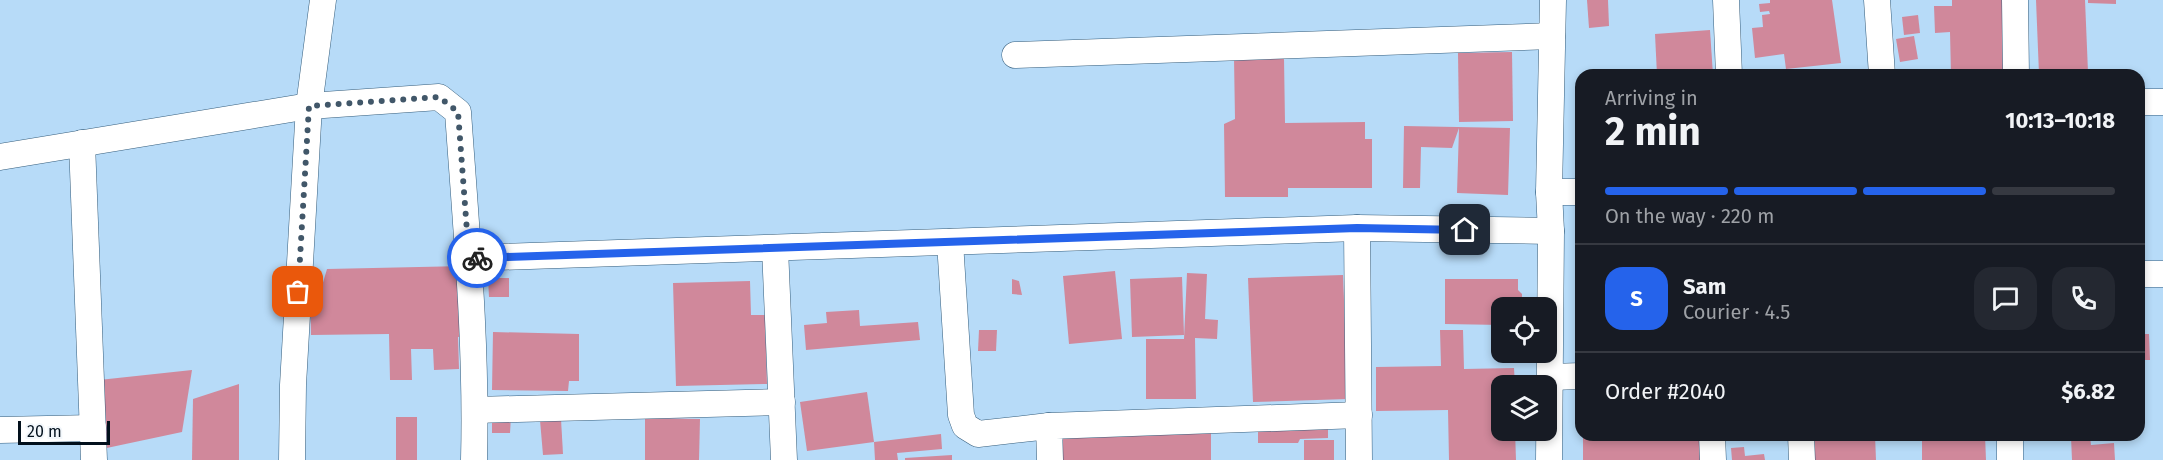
<!DOCTYPE html>
<meta charset="utf-8">
<style>
body{margin:0;font-family:"Fira Sans",sans-serif;background:#242831;color:#f1f3f6;height:100vh;display:flex;flex-direction:column;font-size:22px;white-space:nowrap}
*{box-sizing:border-box;margin:0}
p{font-size:20px;color:#9ea1a6}
.icon{flex:none;width:33px;height:33px;fill:none;stroke:currentColor;stroke-width:2;stroke-linecap:round;stroke-linejoin:round}
.map{position:relative;flex:1;overflow:hidden}
.details{position:absolute;left:1575px;top:69px;width:570px;height:372px;display:flex;flex-direction:column;background:#171b24;border-radius:18px;box-shadow:0 3px 9px #0003}
.details>*{flex:none}
.fabs{position:absolute;left:1491px;top:297px;display:grid;gap:12px}
.fabs a{display:grid;place-items:center;width:66px;height:66px;border-radius:12px;background:#171b24;box-shadow:0 3px 9px #0003;font-size:30px}
.scale{position:absolute;left:18px;bottom:15px;width:92px;box-sizing:border-box;padding-left:6px;border:3px solid #02101c;border-top:0;font-size:16px;line-height:21px;white-space:nowrap;color:#02101c;-webkit-text-stroke:4px #f3f7fb;paint-order:stroke}
.pin{position:absolute;display:grid;place-items:center;width:51px;height:51px;color:#fff;margin:-26px;border-radius:12px;box-shadow:0 3px 9px #0006}
.courier{position:absolute;display:grid;place-items:center;width:60px;height:60px;margin:-30px;border:4px solid #2563eb;border-radius:50%;background:#fff;color:#222;box-shadow:0 2px 8px #0007}
.headline em{font-style:normal;font-weight:700}
.headline div{display:flex;flex-direction:column-reverse}
.headline{display:flex;align-items:center;justify-content:space-between;height:102px;padding:0 30px}
h1{font-size:39px;font-weight:700;line-height:45px}
.bar{display:grid;grid-template-columns:repeat(4,1fr);gap:9px 6px;align-content:center;height:72px;padding:0 30px}
.bar i{height:8px;border-radius:4px;background:#363941}
.bar .current{background:#2563eb}
.bar p{grid-column:span 4}
.line{display:flex;align-items:center;gap:15px;padding:0 30px;border-top:2px solid #363941}
.line div{flex:1}
.round{display:grid;place-items:center;flex:none;width:63px;height:63px;border-radius:18px;background:#242831}
.map>svg:first-child{display:block}
.building{fill:#d0889b}
.lines{fill:none;stroke-linecap:round;stroke-linejoin:round}
.street-casing{stroke:#345d7c;stroke-width:27}
.street{stroke:#fff;stroke-width:26}
.done{stroke:#415769;stroke-width:6;stroke-dasharray:0 10.8}
.route{stroke:#2563eb;stroke-width:8}
</style>
<div class="map">
<svg width="2163" height="460" viewBox="0 0 2163 460">
<rect width="100%" height="100%" fill="#b7dbf8"/>
<g class="building">
<path d="M1587,0h21l1,26 -20,2z"/>
<path d="M1770,0h62l9,63 -55,6 -2,-15 -29,4 -3,-30 11,-1 -1,-12 8,-1 -1,-3 -9,1 -1,-8 11,-1z"/>
<path d="M1952,0h57l-2,75h-56l-1,-43 -15,1 -1,-27h18z"/>
<path d="M2036,0h49l3,72 -49,2z"/>
<path d="M2088,0h28v4l-28,-1z"/>
<path d="M1918,15l2,18 -16,2 -2,-18z"/>
<path d="M1710,30l3,45h-56l-2,-41z"/>
<path d="M1914,36l4,23 -18,3 -4,-23z"/>
<path d="M1512,52l1,69 -54,1 -1,-69z"/>
<path d="M1234,58h50l1,65 80,-1v17h7v49h-84v9h-63l-1,-73 11,-5z"/>
<path d="M1404,126l106,2 -2,67 -51,-2 2,-65 -7,20 -31,-1 -1,41h-17z"/>
<path d="M2139,196h2l1,51h-3z"/>
<path d="M465,266l2,70 -9,1 1,32 -25,1 -1,-21h-22l1,31h-22l-1,-46 -78,1 -1,-49h12l5,-17z"/>
<path d="M1115,271l7,68 -53,5 -6,-68z"/>
<path d="M1187,273l20,1 -2,45 13,1 -1,19 -22,-1 1,61h-50v-60h38z"/>
<path d="M1343,275l5,124 -95,3 -5,-124z"/>
<path d="M1182,277l2,58 -52,2 -2,-58z"/>
<path d="M488,278h21v19h-20z"/>
<path d="M1012,279l7,2 3,14 -10,-1z"/>
<path d="M1445,279h73v11l4,4v13l-20,1v17l-57,-1z"/>
<path d="M750,281l1,34h14l2,69 -91,2 -3,-103z"/>
<path d="M859,310l1,16 58,-4 2,18 -114,10 -2,-25 23,-2 -1,-11z"/>
<path d="M2139,325h4v9h6l1,26h-11z"/>
<path d="M979,330h18l-1,21h-18z"/>
<path d="M1440,330h23l1,39 50,-1 1,18h-13v44h13l1,30h-67l-1,-50 -72,1v-44l65,-1z"/>
<path d="M493,332l86,2v47h-10l-1,10 -76,-1z"/>
<rect x="1496" y="332" width="6" height="22"/>
<path d="M192,370l-10,62 -80,17 -3,-69z"/>
<path d="M239,384v76h-47l1,-61z"/>
<path d="M867,392l7,50 -67,9 -7,-49z"/>
<path d="M492,416h19l-1,17h-18z"/>
<rect x="396" y="417" width="21" height="43"/>
<path d="M645,418l55,1 -1,41h-54z"/>
<path d="M561,419l2,35 -20,1 -3,-35z"/>
<path d="M1328,421v17l-28,1 -2,4h-40v-21z"/>
<path d="M1063,426l148,3v31h-148z"/>
<path d="M941,434l1,15 -45,4 1,7h-23l-1,-18z"/>
<path d="M1583,435h118l1,25h-119z"/>
<path d="M1812,435h63l1,25h-64z"/>
<path d="M1922,435h63l1,25h-64z"/>
<path d="M2090,436l1,9 23,-2 1,17h-43l-1,-23z"/>
<rect x="1304" y="440" width="30" height="20"/>
<path d="M1744,447l1,9 19,-2 1,6h-33l-1,-12z"/>
<path d="M952,455v5h-47v-2z"/>
</g>
<g class="lines">
<defs>
<g id="street">
<path d="M1726,0l3,75"/>
<path d="M1877,0l5,75"/>
<path d="M2015,0l1,75"/>
<path d="M1015,55l537,-19"/>
<path d="M2139,102h24"/>
<path d="M82,143l12,317"/>
<path d="M0,157l309,-51 130,-9 19,15c8,115 19,232 16,348"/>
<path d="M1549,192h32"/>
<path d="M1357,228l2,232"/>
<path d="M950,242l11,173 4,11 13,8 71,-8"/>
<path d="M775,248l9,212"/>
<path d="M469,258l888,-30 194,3"/>
<path d="M2139,274h24"/>
<path d="M1551,377l30,-1"/>
<path d="M475,410l307,-8"/>
<path d="M0,430l93,-2"/>
<path d="M1712,435l1,25"/>
<path d="M1801,435l1,25"/>
<path d="M2010,435v25"/>
<path d="M292,460l1,-75 16,-279 14,-106"/>
<path d="M1050,460l-1,-34 310,-11"/>
<path d="M1549,460l2,-229 -2,-39 4,-192"/>
</g>
</defs>
<use href="#street" class="street-casing"/>
<use href="#street" class="street"/>
</g>
<g class="lines">
<path class="done" d="M298,292l11,-186 130,-9 19,15 11,146h8"/>
<path class="route" d="M477,258l880,-30 108,2"/>
</g>
</svg>
<div class="fabs">
<a><svg class="icon" aria-label="locate" viewBox="0 0 24 24"><circle cx="12" cy="12" r="6"/><path d="M12 2v4M12 18v4M2 12h4M18 12h4"/></svg></a>
<a><svg class="icon" aria-label="layers" viewBox="0 0 24 24"><path d="M12 4l9 5-9 5-9-5zM3 14l9 5 9-5"/></svg></a>
</div>
<div class="scale">20 m</div>
<div class="pin" style="left:298px;top:292px;background:#ea580c"><svg class="icon" aria-label="bag" viewBox="0 0 24 24"><path d="M5 8h14l-1 12H6zM9 8a3 3 0 0 1 6 0"/></svg></div>
<div class="pin" style="left:1465px;top:230px;background:#1f2937"><svg class="icon" aria-label="home" viewBox="0 0 24 24"><path d="M3 11l9-7 9 7M6 9v11h12V9"/></svg></div>
<div class="courier" style="left:477px;top:258px"><svg class="icon" aria-label="bike" viewBox="0 0 24 24"><circle cx="6" cy="16" r="4"/><circle cx="18" cy="16" r="4"/><path d="M6 16l4-8h5l3 8M10 8l3 8H6M13 5h3"/></svg></div>
<section class="details">
<div class="headline"><div><h1>2 min</h1><p>Arriving in</p></div><em>10:13–10:18</em></div>
<div class="bar"><i class="current"></i><i class="current"></i><i class="current"></i><i></i><p>On the way · 220 m</p></div>
<div class="line" style="height:108px"><b class="round" style="background:#2563eb;color:#fff">S</b><div><b>Sam</b><p>Courier · 4.5</p></div><a class="round"><svg class="icon" aria-label="chat" viewBox="0 0 24 24"><path d="M4 5h16v11H9l-5 4z"/></svg></a><a class="round"><svg class="icon" aria-label="phone" viewBox="0 0 24 24"><path d="M5 4h4l2 5-3 2q2 4 5 5l2-3 5 2v4C11 20 4 13 5 4z"/></svg></a></div>
<div class="line" style="height:78px"><div>Order #2040</div><b>$6.82</b></div>
</section>
</div>
